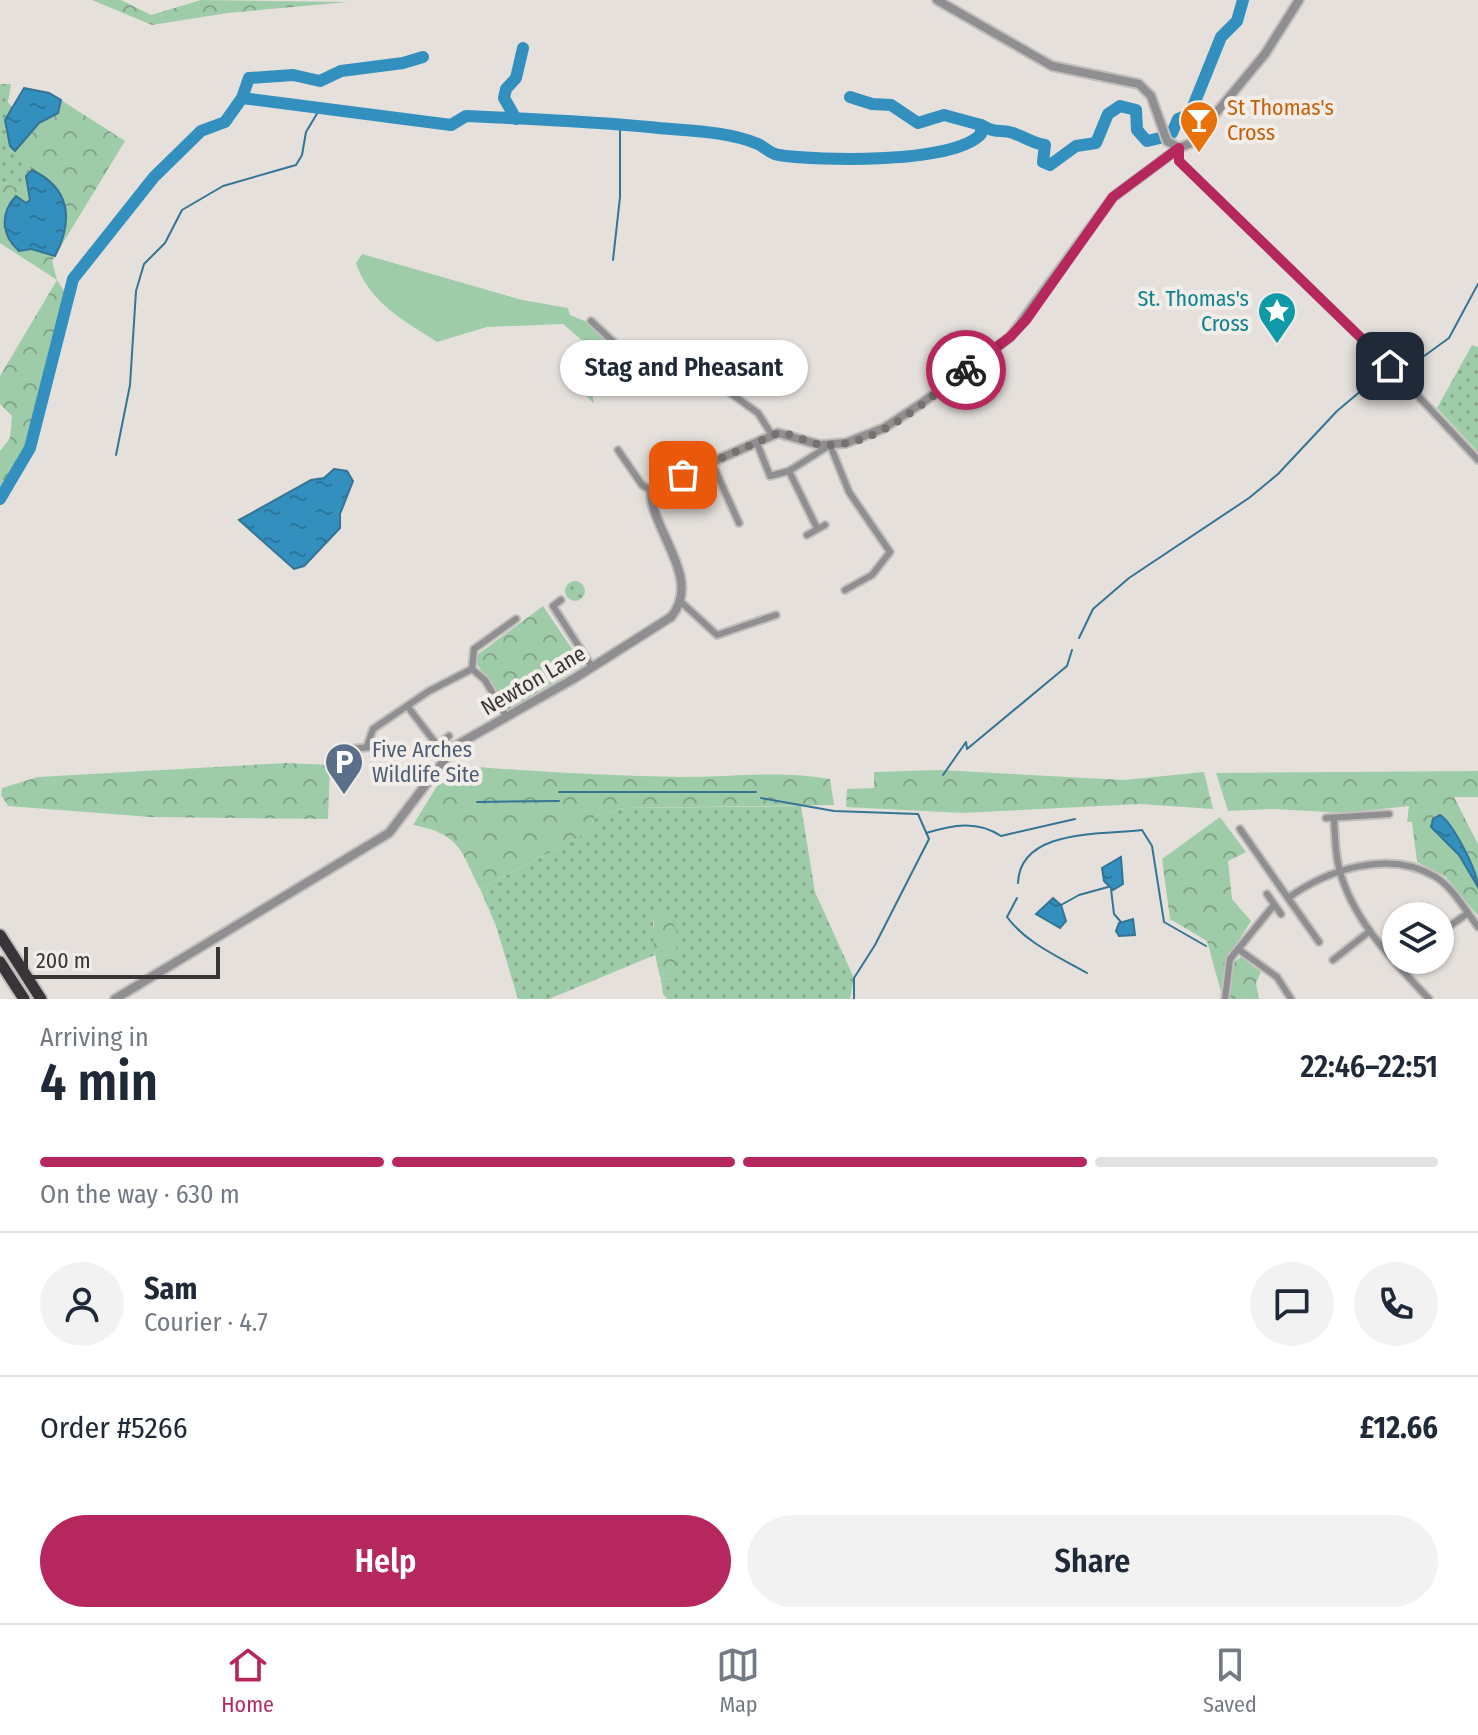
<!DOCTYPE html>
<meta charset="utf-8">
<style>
body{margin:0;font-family:"Fira Sans Condensed",sans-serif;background:#f2f2f3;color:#1f2937;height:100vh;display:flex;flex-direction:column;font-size:30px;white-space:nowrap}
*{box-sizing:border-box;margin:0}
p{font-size:26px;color:#747a83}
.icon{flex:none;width:44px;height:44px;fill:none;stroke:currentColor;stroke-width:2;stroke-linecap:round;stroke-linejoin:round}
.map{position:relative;height:999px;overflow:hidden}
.side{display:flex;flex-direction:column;background:#fff;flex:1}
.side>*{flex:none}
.controls{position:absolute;left:1382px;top:902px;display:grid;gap:16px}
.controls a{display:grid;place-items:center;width:72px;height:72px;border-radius:50%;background:#fff;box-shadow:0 2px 6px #0004;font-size:40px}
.scale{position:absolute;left:24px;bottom:20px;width:196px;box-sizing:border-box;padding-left:8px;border:4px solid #383635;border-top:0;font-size:22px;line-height:28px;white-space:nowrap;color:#383635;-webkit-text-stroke:6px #f2ede9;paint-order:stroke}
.pin{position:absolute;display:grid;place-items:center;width:68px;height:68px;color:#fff;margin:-34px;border-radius:16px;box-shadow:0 4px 12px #0006}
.courier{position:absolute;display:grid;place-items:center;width:80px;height:80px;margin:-40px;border:6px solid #b6285d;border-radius:50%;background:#fff;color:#222;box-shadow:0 2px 10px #0007}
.bubble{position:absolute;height:56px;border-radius:28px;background:#fff;box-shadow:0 2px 6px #0004;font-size:26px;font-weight:600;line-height:56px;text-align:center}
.headline em{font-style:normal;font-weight:600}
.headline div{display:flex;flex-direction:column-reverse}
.headline{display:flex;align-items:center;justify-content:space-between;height:136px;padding:0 40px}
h1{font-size:52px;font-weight:600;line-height:60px}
.bar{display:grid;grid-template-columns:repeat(4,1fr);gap:12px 8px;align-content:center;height:96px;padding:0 40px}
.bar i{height:10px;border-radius:6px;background:#e0e1e3}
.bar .current{background:#b6285d}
.bar p{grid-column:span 4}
.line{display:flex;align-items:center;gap:20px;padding:0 40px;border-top:2px solid #e0e1e3}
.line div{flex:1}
.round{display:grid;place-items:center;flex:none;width:84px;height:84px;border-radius:42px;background:#f2f2f3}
.button{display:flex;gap:16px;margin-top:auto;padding:16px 40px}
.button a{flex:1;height:92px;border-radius:48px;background:#b6285d;color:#fff;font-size:32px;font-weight:600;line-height:92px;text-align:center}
.button a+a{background:#f2f2f3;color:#1f2937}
.tab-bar{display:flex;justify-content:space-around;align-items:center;height:112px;border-top:2px solid #e0e1e3;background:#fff;font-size:22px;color:#747a83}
.tab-bar a{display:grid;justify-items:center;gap:4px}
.tab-bar .current{color:#b6285d}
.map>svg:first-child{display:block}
.grass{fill:url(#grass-dots)}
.forest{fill:url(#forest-crowns)}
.garden{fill:#9fcca8}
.water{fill:url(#water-ripples);stroke:#347495;stroke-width:2}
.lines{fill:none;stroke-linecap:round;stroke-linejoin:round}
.stream{stroke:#347495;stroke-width:2}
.river{stroke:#328fbe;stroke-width:12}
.minor-casing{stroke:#c2bebb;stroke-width:10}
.tertiary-casing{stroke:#c2bebb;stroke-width:12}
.motorway-casing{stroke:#c2bebb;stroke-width:15}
.minor{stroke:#8f8e91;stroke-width:6}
.tertiary{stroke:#8f8e91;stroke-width:8}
.motorway{stroke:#373539;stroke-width:11}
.done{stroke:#75726f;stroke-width:8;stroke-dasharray:0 14.4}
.route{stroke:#b6285d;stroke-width:10}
.labels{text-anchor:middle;stroke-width:8;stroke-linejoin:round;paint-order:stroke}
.food-label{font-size:22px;fill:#c56008;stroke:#f2ede9;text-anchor:start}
.culture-label{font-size:22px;fill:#0d838f;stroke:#f2ede9;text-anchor:end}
.street-label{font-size:22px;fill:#383635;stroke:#f2ede9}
.service-label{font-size:22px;fill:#4e5e75;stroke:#f2ede9;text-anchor:start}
</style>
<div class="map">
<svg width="1478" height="999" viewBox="0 0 1478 999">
<defs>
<pattern id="grass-dots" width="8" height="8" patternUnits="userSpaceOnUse" patternTransform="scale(2)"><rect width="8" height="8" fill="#9fcca8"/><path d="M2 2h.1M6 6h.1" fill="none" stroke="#83a68a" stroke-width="1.8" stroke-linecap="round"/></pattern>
<pattern id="forest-crowns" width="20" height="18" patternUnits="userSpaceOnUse" patternTransform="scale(2)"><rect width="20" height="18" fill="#9fcca8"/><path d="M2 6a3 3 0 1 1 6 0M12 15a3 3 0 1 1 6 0" fill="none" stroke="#83a68a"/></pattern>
<pattern id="water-ripples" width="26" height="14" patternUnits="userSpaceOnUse" patternTransform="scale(2)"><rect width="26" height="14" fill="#328fbe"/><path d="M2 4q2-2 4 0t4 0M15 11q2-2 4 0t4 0" fill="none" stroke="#2b769b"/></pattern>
</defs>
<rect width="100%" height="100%" fill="#e5e0dc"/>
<g class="grass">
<path d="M0,84h11l-3,18 4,5 -7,13 5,26 23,24 -7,17 -6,2 -20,-8z"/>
<path d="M1472,345l6,2v105l-41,-44z"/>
<circle cx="575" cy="591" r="10"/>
<path d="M801,806l14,86 39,86 -4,21h-183l-4,-5 -2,-14 13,-2 -21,-59 2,36 -106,44h-31l-22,-73 -16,-37 108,-57 7,-16 30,-8z"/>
</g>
<g class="forest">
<path d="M92,0h29l30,15 50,-15 147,2 -120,11 -76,12z"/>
<path d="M61,100l64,41 -73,120 5,19 13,20 -40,148 -30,50v-47l10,-13 2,-22 -12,-12v-28l57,-96 -57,-37v-62l20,8 6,-2 -2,-12 8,-5 -22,-24 33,-39z"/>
<path d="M586,344l27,23c-22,9 -23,15 -19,37l-27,-30 1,-9z"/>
<path d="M543,606l40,59 -75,45 -35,-52z"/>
<path d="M286,763l44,2 -2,54 -177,-2 -143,-11 -7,-11 1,-7 36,-11z"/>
<path d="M450,765c78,6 155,11 233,12 49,0 99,-7 147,2l4,26 -209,3 -30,8 -7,16 -108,57c-20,-40 -20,-55 -67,-64z"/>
<path d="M940,770l184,10 80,-8 9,37 -73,-5 -177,9 -117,-6 1,-18 27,-1v-16z"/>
<path d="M1478,771v26h-24l24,47v72l-33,-40 -28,-14 -5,-40h-5l2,-16 -64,7 -71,-4 -46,2 -12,-38z"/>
<path d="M1220,817l26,35 -18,9 4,38 19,22 -24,38 4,5 10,-7 20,15 -5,11 3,16h-36l-16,-58 -37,-22 -8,-60z"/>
<path d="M659,906l11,5 7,24 -2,43 -14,2c-6,-24 -13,-51 -2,-74z"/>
</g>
<path class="garden" d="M362,254l160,46 46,8 2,7 17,7 37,32 -11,13 -50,-43 -76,3 -50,15c-32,-21 -68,-39 -81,-79z"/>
<g class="water">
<path d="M24,88l25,5 12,7 -3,13 -19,10 -24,28 -5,-5 -5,-26z"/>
<path d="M32,170c38,18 42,50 23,86l-24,-7 -12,2c-18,-16 -19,-38 -3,-55l10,7 4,-3 -4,-24z"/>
<path d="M334,469l13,2 6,10 -13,33v14l-36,38 -10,3 -55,-49 72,-40 13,-2z"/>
<path d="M1440,815c13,8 38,57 38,72l-19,-32 -28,-28 2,-8z"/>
<path d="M1121,857l2,27 -10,6 -9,-9 -2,-13z"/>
<path d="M1053,898l8,7 5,16 -6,7 -24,-14z"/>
<path d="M1133,919l2,16 -16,1 -3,-5 3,-8z"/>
</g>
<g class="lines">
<g class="stream">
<path d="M613,260l7,-63v-72"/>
<path d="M1398,371l11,-4 40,-29 29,-54"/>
<path d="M116,455l14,-70 6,-94 8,-27 21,-21 17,-33 41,-24 73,-21 6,-10 4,-23 15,-25"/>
<path d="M1079,638l14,-29 36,-31 120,-80 29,-24 59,-63 31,-26 24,-12"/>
<path d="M943,775l23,-33 1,7 100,-83 5,-16"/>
<path d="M559,792h197"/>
<path d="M761,798l73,13 84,3 11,25 -54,106 -21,33v21"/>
<path d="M477,802l82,-1"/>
<path d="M926,833c27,-8 51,-13 75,3l74,-17"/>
<path d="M1018,883c2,-55 85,-48 124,-53l10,16 12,76 42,24"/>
<path d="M1111,889l3,25 7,8"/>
<path d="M1017,898l-10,19c19,26 52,40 80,56"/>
<path d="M1061,905l18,-10 29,-8"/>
</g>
<g class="river">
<path d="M850,97l22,7 19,1 27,18 26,-8 37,10"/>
<path d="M242,98l7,-20 44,-3 27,6 21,-10 62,-8 20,-6"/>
<path d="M516,119l-12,-21 2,-9 10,-11 7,-30"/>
<path d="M1172,133l6,-14 12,-5 31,-77 16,-16 6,-21"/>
<path d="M0,499l30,-51 43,-169 81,-102 47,-46 24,-9 17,-24 209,27 15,-9c60,3 122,5 183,11 34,4 76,3 109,17 7,3 12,10 21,11 40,6 175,9 202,-21v-9c17,10 20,3 32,8 12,4 19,10 32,12l-2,17 7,3 26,-19 20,-3 12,-29 12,-8 16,4 1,20 10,11 13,-3"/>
</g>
<defs>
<g id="minor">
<path d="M1179,148v13l211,205 88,94"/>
<path d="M591,321l60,56 13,5 35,-1 27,9 32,23 14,22"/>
<path d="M757,443l13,33 19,-5 41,-26 19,47 41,60 -18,23 -27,15"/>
<path d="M618,450l24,35 8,5"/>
<path d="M712,463l27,60"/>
<path d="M789,471l28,57"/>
<path d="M807,535l18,-10"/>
<path d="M561,600l-8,6 39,61"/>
<path d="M680,601l37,34 59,-20"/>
<path d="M472,669l2,-20 42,-30"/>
<path d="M472,669l13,11 21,36"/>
<path d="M408,707l29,38"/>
<path d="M367,746l6,-17 56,-38 43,-22"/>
<path d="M351,749l29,-3"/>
<path d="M430,751l19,-15"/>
<path d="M1326,818l63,-4"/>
<path d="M1334,819c1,16 1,33 5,49 13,52 55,94 90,131"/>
<path d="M1240,829l48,69c39,-28 100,-49 146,-22 18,10 32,35 44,51"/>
<path d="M1267,894l14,20"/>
<path d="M1288,898l31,44"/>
<path d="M1440,933l28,-20"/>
<path d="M1238,949l39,28 14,22"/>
<path d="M1333,960l37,-29"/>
<path d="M1225,999l5,-40 44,-54"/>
</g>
<g id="tertiary">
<path d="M937,0l115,66 87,18 12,12 16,45 12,7"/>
<path d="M115,999l274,-166 66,-87 120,-68 96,-61c33,-39 -22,-88 -20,-128l127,-56 42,12 26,-2 38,-15 38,-25 88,-66 103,-140 66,-49 12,-5 74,-89 34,-54"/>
</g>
<g id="motorway">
<path d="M0,935l41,64"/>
<path d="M0,962l24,37"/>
</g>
</defs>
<use href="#minor" class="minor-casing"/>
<use href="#tertiary" class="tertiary-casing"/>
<use href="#motorway" class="motorway-casing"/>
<use href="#minor" class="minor"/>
<use href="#tertiary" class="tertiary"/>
<use href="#motorway" class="motorway"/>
</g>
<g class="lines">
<path class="done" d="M683,475l95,-42c17,0 31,12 48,12 52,2 100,-45 140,-75"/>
<path class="route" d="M966,370l44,-33 16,-17 87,-123 66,-49v13l211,205"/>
</g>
<defs>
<symbol id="bar-pin" viewBox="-11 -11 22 30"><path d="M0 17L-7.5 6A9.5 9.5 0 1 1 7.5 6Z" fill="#e8710a" stroke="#f2ede9"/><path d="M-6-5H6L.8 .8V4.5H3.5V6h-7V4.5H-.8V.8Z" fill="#fff"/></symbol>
<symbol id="sight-pin" viewBox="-11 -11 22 30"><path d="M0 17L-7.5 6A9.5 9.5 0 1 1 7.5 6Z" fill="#0f9aa8" stroke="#f2ede9"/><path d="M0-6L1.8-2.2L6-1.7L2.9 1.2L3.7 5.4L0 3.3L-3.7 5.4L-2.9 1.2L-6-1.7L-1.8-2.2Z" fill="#fff"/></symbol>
<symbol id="parking-pin" viewBox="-11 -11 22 30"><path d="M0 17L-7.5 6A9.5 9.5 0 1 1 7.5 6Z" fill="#5c6f8a" stroke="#f2ede9"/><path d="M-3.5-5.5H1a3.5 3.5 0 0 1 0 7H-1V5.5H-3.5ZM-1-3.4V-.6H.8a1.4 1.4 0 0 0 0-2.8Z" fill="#fff"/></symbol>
</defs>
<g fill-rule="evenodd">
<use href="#bar-pin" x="1177" y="98" width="44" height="60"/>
<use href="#sight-pin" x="1255" y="289" width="44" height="60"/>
<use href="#parking-pin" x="322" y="740" width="44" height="60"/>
</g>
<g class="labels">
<g class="food-label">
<text x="1227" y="115">St Thomas's<tspan x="1227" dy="25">Cross</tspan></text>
</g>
<g class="culture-label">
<text x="1249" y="306">St. Thomas's<tspan x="1249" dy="25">Cross</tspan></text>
</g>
<g class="street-label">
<text transform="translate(533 680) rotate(-30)" y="8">Newton Lane</text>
</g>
<g class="service-label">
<text x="372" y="757">Five Arches<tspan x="372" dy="25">Wildlife Site</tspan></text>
</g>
</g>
</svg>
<div class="controls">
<a><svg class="icon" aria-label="layers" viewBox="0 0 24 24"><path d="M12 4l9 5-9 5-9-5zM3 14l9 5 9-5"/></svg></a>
</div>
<div class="scale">200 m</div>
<div class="pin" style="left:683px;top:475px;background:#ea580c"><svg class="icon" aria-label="bag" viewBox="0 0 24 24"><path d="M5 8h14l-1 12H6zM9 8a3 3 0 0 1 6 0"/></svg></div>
<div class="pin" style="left:1390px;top:366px;background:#1f2937"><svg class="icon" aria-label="home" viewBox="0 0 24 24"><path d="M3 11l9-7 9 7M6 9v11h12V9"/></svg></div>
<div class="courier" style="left:966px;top:370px"><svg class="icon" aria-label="bike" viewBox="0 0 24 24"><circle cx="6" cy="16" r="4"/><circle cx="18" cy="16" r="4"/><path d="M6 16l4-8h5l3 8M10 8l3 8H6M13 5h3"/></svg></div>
<div class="bubble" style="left:560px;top:340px;width:248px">Stag and Pheasant</div>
</div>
<section class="side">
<div class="headline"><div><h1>4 min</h1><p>Arriving in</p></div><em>22:46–22:51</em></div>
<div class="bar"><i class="current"></i><i class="current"></i><i class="current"></i><i></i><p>On the way · 630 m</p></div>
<div class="line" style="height:144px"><a class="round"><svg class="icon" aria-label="person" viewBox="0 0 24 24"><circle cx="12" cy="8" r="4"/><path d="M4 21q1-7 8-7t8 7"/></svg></a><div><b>Sam</b><p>Courier · 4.7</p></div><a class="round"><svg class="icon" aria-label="chat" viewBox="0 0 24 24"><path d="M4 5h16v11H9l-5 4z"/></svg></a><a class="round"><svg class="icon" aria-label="phone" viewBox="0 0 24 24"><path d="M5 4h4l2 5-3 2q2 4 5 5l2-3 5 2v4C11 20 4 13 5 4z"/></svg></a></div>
<div class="line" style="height:104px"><div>Order #5266</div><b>£12.66</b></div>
<div class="button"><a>Help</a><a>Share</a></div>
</section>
<nav class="tab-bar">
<a class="current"><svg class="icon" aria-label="home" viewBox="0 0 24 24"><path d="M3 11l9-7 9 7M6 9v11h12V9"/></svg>Home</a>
<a><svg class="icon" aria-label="map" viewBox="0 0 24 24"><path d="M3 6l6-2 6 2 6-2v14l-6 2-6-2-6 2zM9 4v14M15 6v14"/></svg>Map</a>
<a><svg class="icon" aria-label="saved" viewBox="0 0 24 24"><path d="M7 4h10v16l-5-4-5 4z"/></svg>Saved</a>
</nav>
